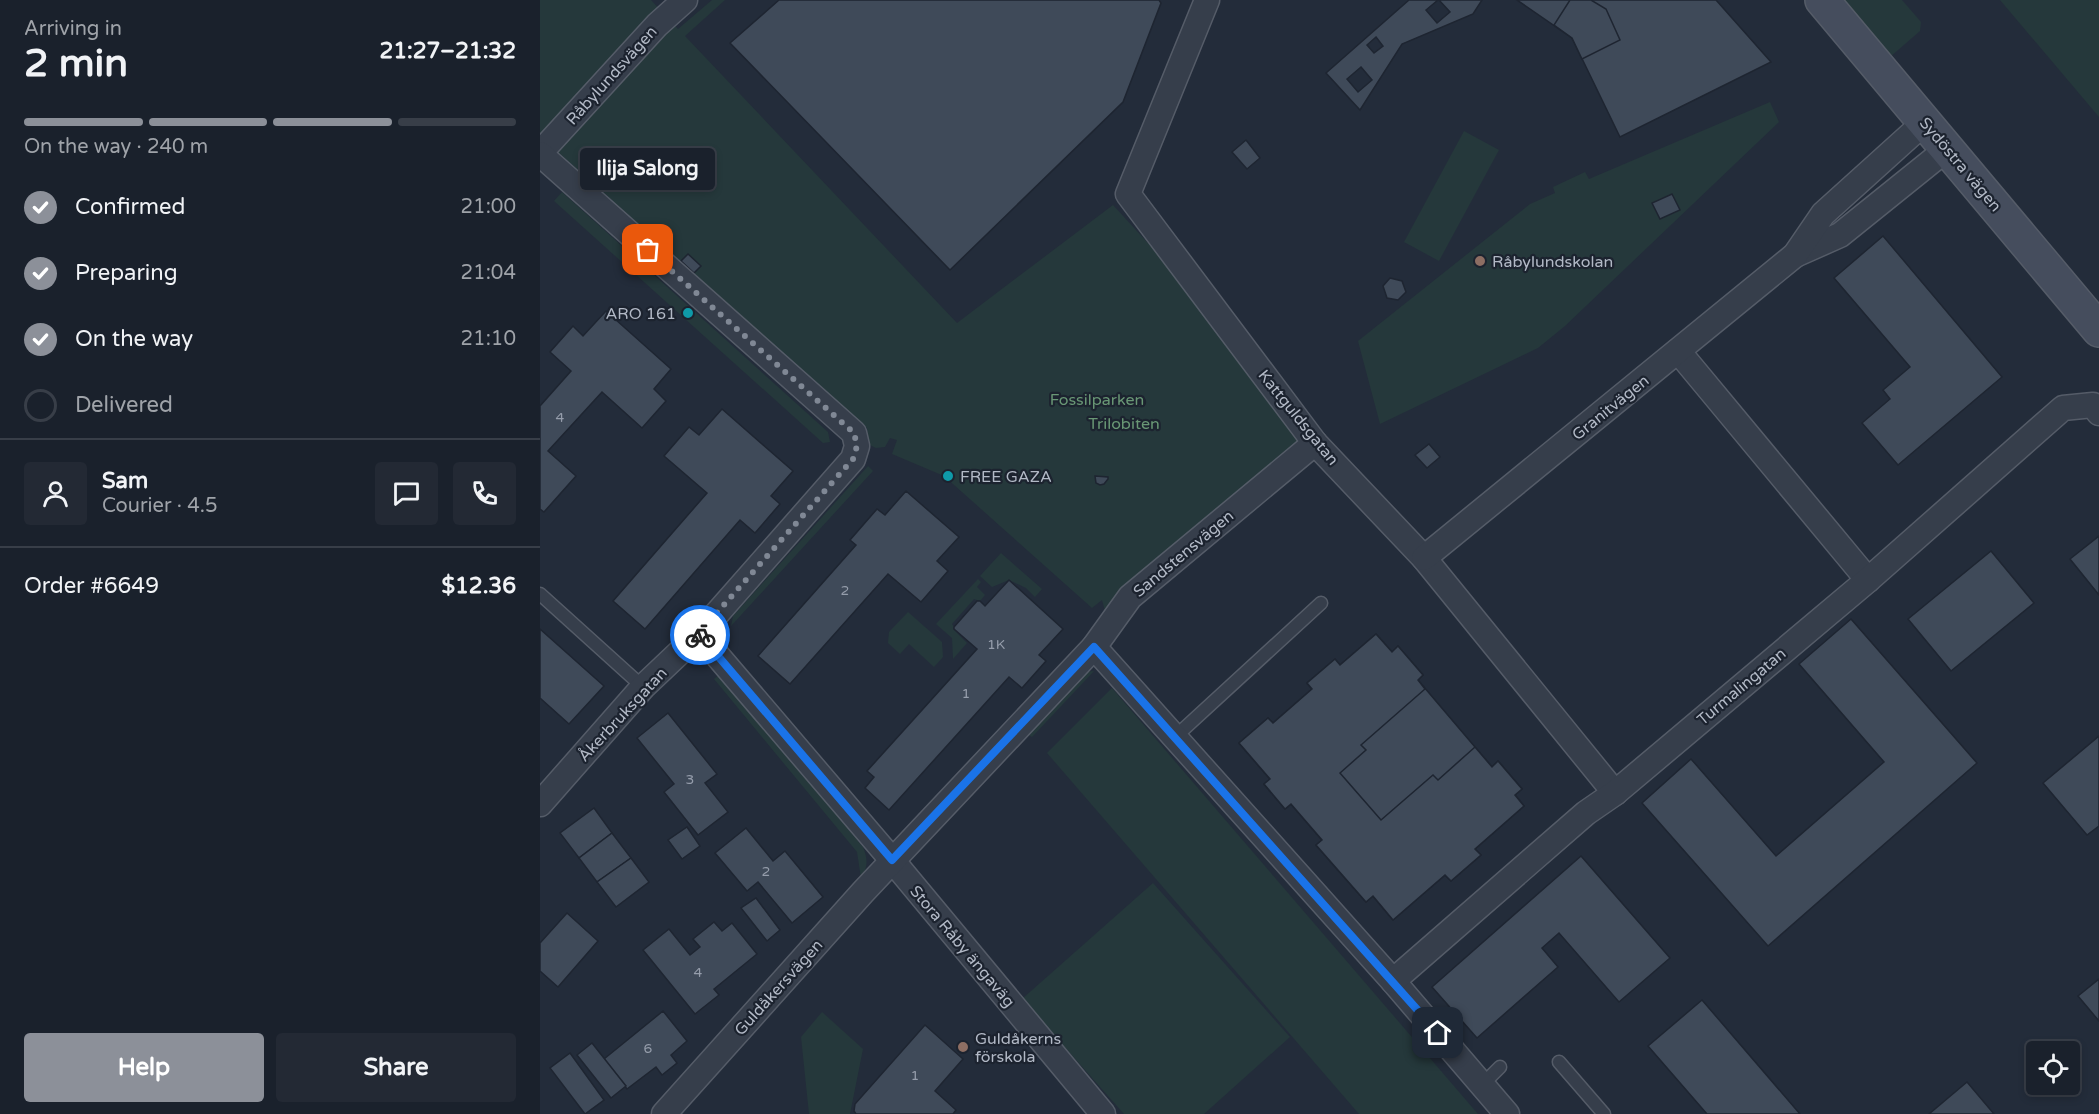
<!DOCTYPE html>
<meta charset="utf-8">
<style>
body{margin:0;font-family:"Varela Round",sans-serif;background:#232934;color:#f1f3f6;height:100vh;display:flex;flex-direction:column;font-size:22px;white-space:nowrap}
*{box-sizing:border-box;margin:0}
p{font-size:20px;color:#9fa3a9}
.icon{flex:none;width:33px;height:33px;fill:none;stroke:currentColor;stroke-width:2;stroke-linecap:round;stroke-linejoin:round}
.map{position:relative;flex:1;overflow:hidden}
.side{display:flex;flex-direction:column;background:#1a212c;width:540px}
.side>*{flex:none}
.fabs{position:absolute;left:1486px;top:1041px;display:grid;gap:12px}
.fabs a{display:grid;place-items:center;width:54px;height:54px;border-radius:6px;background:#1a212c;box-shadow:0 3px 9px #0003,0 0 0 2px #383e48;font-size:30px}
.pin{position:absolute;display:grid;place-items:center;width:51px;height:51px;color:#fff;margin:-26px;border-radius:12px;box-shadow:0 3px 9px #0006}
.courier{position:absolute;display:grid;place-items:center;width:60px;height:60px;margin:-30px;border:4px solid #1a73e8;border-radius:50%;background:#fff;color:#222;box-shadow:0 2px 8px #0007}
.bubble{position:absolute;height:42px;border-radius:6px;background:#1a212c;box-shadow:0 3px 9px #0003,0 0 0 2px #383e48;font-size:20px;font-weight:700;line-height:42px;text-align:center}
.head em{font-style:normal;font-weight:700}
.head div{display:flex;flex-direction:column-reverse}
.head{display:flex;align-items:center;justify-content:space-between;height:102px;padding:0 24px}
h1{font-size:39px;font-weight:700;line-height:45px}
.bar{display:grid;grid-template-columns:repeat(4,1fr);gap:9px 6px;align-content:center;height:72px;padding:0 24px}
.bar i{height:8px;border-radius:4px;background:#383e48}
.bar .selected{background:#8c9099}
.bar p{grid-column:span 4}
.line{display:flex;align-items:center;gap:15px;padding:0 24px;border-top:2px solid #383e48}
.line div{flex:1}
.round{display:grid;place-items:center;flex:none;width:63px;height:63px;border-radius:6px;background:#232934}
ol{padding:0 24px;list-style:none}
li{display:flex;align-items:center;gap:18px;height:66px}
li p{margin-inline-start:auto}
li .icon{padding:6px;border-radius:50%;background:#8c9099;color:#fff;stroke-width:4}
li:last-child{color:#9fa3a9}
li i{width:33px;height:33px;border:3px solid #383e48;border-radius:50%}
.primary-button{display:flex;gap:12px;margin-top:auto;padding:12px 24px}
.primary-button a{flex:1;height:69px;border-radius:6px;background:#8c9099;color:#fff;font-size:24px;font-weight:700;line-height:69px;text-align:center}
.primary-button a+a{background:#232934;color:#f1f3f6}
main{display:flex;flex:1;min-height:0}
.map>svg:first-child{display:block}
.green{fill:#25383b}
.building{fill:#3f4a59;stroke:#1e2531;stroke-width:1.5;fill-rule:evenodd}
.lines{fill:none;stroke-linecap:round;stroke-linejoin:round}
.service-casing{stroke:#555c68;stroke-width:15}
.minor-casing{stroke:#555c68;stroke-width:27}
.secondary-casing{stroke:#555c68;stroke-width:36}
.service{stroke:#363e4b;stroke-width:12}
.minor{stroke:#363e4b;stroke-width:24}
.secondary{stroke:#454d5d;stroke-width:33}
.done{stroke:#808895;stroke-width:6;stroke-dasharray:0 10.8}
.route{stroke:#1a73e8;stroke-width:8}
.education-dot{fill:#8d6e63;stroke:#1c232f;stroke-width:2}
.culture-dot{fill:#0f9aa8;stroke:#1c232f;stroke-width:2}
.labels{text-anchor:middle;stroke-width:4.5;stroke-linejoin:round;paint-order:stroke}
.number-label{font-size:14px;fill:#959dab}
.street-label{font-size:16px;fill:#b2b9c6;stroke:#1c232f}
.poi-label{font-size:16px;fill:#b2b9c6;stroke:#1c232f;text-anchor:start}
.park-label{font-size:16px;fill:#699775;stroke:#1c232f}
</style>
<main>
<section class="side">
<div class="head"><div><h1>2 min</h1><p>Arriving in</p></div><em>21:27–21:32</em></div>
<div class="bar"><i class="selected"></i><i class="selected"></i><i class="selected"></i><i></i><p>On the way · 240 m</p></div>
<ol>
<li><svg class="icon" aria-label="check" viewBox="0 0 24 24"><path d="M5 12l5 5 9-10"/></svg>Confirmed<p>21:00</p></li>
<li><svg class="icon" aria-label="check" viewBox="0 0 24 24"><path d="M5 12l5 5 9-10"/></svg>Preparing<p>21:04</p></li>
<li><svg class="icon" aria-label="check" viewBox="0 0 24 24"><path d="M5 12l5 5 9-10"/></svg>On the way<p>21:10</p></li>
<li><i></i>Delivered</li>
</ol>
<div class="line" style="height:108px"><a class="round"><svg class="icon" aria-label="person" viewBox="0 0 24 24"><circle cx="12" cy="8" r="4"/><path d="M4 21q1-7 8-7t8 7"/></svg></a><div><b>Sam</b><p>Courier · 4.5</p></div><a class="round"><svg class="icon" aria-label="chat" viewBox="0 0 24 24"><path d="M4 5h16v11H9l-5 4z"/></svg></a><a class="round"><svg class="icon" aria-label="phone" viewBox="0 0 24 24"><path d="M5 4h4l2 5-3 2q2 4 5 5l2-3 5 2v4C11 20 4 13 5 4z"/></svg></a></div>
<div class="line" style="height:78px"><div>Order #6649</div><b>$12.36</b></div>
<div class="primary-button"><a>Help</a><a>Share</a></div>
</section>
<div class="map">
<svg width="1559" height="1114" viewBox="0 0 1559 1114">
<rect width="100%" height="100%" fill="#232c3a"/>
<g class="green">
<path d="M0,0h111l27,29 34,-29h13l-40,36 272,287 156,-118 220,240 -223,185 -8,-30 -10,8 -148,-132 -52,-22 5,-14 -7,-2 -5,9 -9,1 -8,-4 -1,-16 -327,-292z"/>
<path d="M1301,0h61l19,22 -1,9 -30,26z"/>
<path d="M1460,0h99v117z"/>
<path d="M1230,102l9,20 -214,204 -27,22 -158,76 -22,-83 172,-137 25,-11 -2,-6 32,-15 4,7z"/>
<path d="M924,131l35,19 -60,111 -35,-19z"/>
<path d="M22,192l266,240 2,10 -7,1 -269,-242z"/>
<path d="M328,466l5,5 -142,155 2,-10z"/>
<path d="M461,553l41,36 -7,8 -9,-9 -17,-8 -17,7 -12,-11z"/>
<path d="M438,579l3,3 -4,5 8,8 -5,6 -6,-2 -22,25 2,3 -1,2 14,14 -14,16 -1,-21 -16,-14z"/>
<path d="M368,612l34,30 1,15 -9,10 -25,-23 -9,10 -12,-11 1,-11z"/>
<path d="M554,671l-62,66 -5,-3 57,-62z"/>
<path d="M180,674l143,173c5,12 5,20 -2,31l-4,-26 -143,-173z"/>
<path d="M572,688l366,426h-119l-312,-361z"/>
<path d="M613,883l137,154 -86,77h-80l-102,-115z"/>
<path d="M282,1012l41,37 -13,65h-41l-8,-77z"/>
</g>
<g class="building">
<path d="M239,0h380l2,3 -38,99 -173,168 -220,-227z"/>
<path d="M869,0h29l-12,10 11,13 13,-11 -11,-12h43l-9,14 -71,30 -42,66 -34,-37zM836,37l7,9 -9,7 -7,-8zM821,67l11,13 -14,12 -11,-13z"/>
<path d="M977,0h199l55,62 -151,75 -48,-99z"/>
<path d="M1030,0h21l15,9 14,31 -38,19 -10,-21 -18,-13z"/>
<path d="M706,140l14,18 -13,11 -15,-17z"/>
<path d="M1132,194l8,16 -20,9 -8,-16z"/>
<path d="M1343,236l119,141 -104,88 -36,-42 28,-24 -7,-9 27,-23 -76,-89z"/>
<path d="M148,254l13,12 -7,7 -13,-12z"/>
<path d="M850,278l12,3 4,11 -8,8 -11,-2 -4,-12z"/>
<path d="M66,311l65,58 -17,20 12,12 -24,27 -40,-36 -54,59 28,25 -32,36 -4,-3v-103l31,-35 -21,-19 23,-26 10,10z"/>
<circle cx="601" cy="402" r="4.5"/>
<path d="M182,409l71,62 -22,25 9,8 -25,29 -15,-13 -95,109 -32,-28 94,-108 -43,-37 25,-29 10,8z"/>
<path d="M889,444l11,13 -13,11 -12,-13z"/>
<path d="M555,476l13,1v2l-4,5 -4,1 -4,-2z"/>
<path d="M366,491l53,46 -22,24 11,10 -27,31 -33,-28 -98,110 -32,-28 98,-111 -6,-5 27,-31 8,6z"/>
<path d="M1559,536v59l-29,-36z"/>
<path d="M1451,551l43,52 -83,68 -43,-52z"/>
<path d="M469,580l54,49 -24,26 7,6 -24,27 -13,-11 -120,133 -24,-22 9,-11 -7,-6 110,-122 -23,-20v-2l23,-26h3l5,5z"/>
<path d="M1311,619l126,144 -209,183 -126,-143 49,-44 85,97 108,-94 -85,-98z"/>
<path d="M0,629l64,57 -35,38 -29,-26z"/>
<path d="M836,634l16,18 6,-6 25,29 -5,5 57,67 17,20 6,-6 24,28 -7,6 9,11 -49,43 6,6 -30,26 -6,-6 -52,45 -20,-24 -7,6 -50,-57 6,-5 -31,-36 -6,5 -21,-25 6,-5 -31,-36 29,-25 5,5 39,-34 -5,-6 28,-24 5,6z"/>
<path d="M836,634l16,18 6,-6 25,29 -5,5 7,9 -64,56 5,5 -26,23 41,47 52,-45 5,5 37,-33 17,20 6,-6 24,28 -7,6 9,11 -49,43 6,6 -30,26 -6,-6 -52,45 -20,-24 -7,6 -50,-57 6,-5 -31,-36 -6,5 -21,-25 6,-5 -31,-36 29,-25 5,5 39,-34 -5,-6 28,-24 5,6z"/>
<path d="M128,713l49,61 -12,9 23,29 -30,23 -34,-43 10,-8 -37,-46z"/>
<path d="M1559,736v90l-12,9 -44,-52z"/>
<path d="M54,808l18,25 -33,25 -19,-25z"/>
<path d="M147,827l13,19 -18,13 -14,-19z"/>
<path d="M206,828l27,33 12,-10 38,46 -31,26 -34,-41 -11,9 -32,-38z"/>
<path d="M72,833l19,25 -34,24 -18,-24z"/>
<path d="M1041,856l89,102 -51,44 -60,-69 -17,15 16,19 -81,71 -45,-51z"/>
<path d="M91,858l18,24 -33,25 -19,-25z"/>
<path d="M216,898l24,32 -13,11 -26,-33z"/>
<path d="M27,913l31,28 -40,46 -18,-16v-28z"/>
<path d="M174,922l8,9 10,-8 25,31 -43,35 5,6 -24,19 -52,-64 26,-21 21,26 10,-8 -7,-8z"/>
<path d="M1559,979v42l-21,-25z"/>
<path d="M1162,1000l98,114h-93l-59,-68z"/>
<path d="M123,1011l24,30 -16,14 6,8 -15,12 -6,-8 -29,22 -23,-30z"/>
<path d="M385,1025l38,34 -28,32 21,19 -3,4h-97l-2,-3 1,-7z"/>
<path d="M52,1043l34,43 -15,12 -34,-43z"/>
<path d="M30,1053l34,47 -19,14 -35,-46z"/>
<path d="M1427,1082l27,32h-65z"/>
</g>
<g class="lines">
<defs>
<g id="service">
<path d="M0,594l103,93"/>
<path d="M635,737l146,-134"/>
<path d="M1019,1062l45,52"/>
<path d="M942,1085l18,-18"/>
</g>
<g id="minor">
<path d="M667,0l-79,194 187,249 109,115 191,235"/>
<path d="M0,153l117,-128 28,-25"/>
<path d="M0,154l314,279 3,13 -4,13 -154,175 -56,53 -103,117"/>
<path d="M1255,255l45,-20 108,-87"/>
<path d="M1138,351l190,229"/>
<path d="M884,558l371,-303 28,-41 103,-93"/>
<path d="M159,634l193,226 211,254"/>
<path d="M554,647l299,334 114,133"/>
<path d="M853,981l193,-168 29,-20 253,-213 195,-172 30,-3 6,8"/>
<path d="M124,1114l199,-222 231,-245 36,-50 185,-154"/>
</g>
<path id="secondary" d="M1282,0l277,330"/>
</defs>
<use href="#service" class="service-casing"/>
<use href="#minor" class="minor-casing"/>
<use href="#secondary" class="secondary-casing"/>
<use href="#service" class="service"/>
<use href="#minor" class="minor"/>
<use href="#secondary" class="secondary"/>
</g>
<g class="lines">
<path class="done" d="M108,250l206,183 3,13 -4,13 -146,165 -8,10 1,1"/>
<path class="route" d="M160,635l192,225 202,-213 344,386"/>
</g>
<g class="education-dot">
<circle cx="940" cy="261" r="6"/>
<circle cx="423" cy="1047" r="6"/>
</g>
<g class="culture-dot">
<circle cx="148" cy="313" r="6"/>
<circle cx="408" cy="476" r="6"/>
</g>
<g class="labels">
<g class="number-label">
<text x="20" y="422">4</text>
<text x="305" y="595">2</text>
<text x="456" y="649">1K</text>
<text x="426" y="698">1</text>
<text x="150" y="784">3</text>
<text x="226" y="876">2</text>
<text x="158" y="977">4</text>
<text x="108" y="1053">6</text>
<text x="375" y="1080">1</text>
</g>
<g class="street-label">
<text transform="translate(71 75) rotate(-48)" y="6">Råbylundsvägen</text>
<text transform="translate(1421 164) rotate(50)" y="6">Sydöstra vägen</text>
<text transform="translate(1070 407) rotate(-39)" y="6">Granitvägen</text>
<text transform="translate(759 417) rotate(51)" y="6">Kattguldsgatan</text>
<text transform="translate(643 553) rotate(-40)" y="6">Sandstensvägen</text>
<text transform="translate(1201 686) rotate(-40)" y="6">Turmalingatan</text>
<text transform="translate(82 714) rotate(-47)" y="6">Åkerbruksgatan</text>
<text transform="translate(423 946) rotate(50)" y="6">Stora Råby ängaväg</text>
<text transform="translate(238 987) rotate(-48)" y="6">Guldåkersvägen</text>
</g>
<g class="poi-label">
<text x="952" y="267">Råbylundskolan</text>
<text x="136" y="319" text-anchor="end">ARO 161</text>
<text x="420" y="482">FREE GAZA</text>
<text x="435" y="1044">Guldåkerns<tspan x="435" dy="18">förskola</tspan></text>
</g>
<g class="park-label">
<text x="557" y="405">Fossilparken</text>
<text x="584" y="429">Trilobiten</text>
</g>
</g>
</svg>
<div class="fabs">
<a><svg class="icon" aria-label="locate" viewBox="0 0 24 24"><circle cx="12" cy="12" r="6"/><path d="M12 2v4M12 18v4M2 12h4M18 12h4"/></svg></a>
</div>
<div class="pin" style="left:108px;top:250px;background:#ea580c"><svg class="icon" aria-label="bag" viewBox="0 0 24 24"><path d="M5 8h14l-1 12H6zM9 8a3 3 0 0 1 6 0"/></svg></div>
<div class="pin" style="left:898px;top:1033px;background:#1f2937"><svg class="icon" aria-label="home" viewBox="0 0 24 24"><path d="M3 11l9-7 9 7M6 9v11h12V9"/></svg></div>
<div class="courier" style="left:160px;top:635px"><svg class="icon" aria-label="bike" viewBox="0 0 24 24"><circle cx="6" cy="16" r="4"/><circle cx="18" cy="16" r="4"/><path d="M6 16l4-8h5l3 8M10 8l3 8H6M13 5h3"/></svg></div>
<div class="bubble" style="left:40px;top:148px;width:135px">Ilija Salong</div>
</div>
</main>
